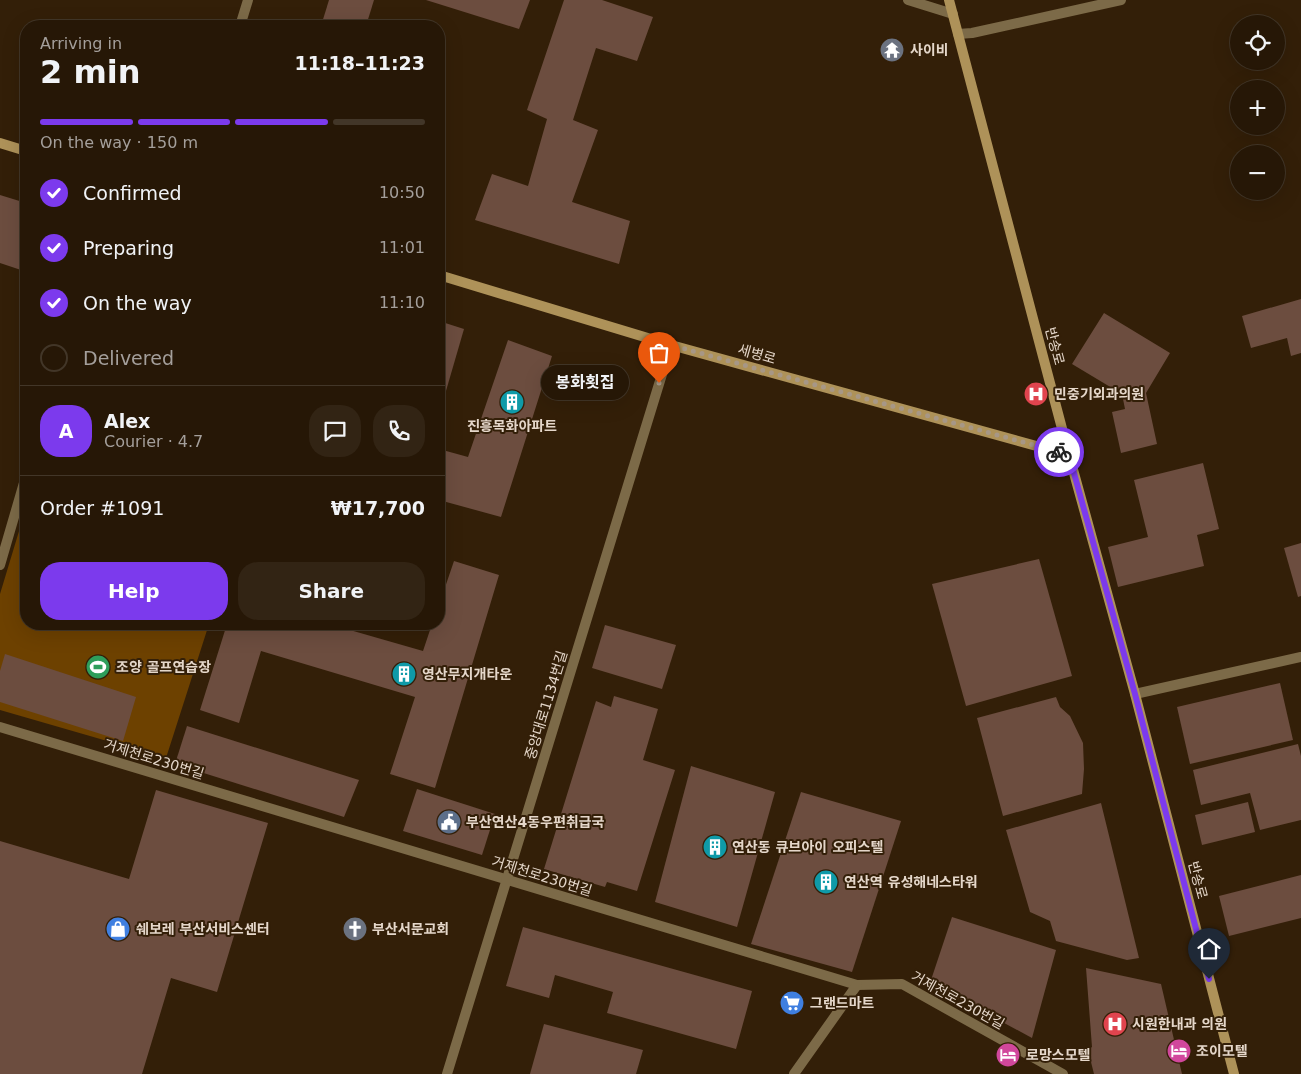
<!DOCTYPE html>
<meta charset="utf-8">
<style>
body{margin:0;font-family:"DejaVu Sans","Noto Sans KR",sans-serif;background:#322414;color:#f1f3f6;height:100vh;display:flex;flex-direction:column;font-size:19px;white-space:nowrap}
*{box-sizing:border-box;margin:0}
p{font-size:16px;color:#a49f9b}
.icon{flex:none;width:28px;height:28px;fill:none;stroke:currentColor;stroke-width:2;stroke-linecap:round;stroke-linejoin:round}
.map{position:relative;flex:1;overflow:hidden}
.panel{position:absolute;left:20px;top:20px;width:425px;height:610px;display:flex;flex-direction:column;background:#261706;border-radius:20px;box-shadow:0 5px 20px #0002,0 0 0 1px #423628}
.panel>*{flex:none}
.fabs{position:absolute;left:1230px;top:15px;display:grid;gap:10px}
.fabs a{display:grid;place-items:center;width:55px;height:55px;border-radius:50%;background:#261706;box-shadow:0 5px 20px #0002,0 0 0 1px #423628;font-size:25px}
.pin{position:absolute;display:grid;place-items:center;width:42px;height:42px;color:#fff;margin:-51px -21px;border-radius:50% 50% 50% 0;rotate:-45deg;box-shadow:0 0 5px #0007}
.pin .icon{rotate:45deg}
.courier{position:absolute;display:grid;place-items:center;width:50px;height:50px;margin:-25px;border:4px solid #7c3aed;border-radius:50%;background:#fff;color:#222;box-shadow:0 1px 6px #0007}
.bubble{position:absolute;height:35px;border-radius:18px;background:#261706;box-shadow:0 5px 20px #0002,0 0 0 1px #423628;font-size:16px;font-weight:700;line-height:35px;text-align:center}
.head em{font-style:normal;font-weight:700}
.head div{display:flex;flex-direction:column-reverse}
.head{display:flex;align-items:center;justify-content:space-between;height:85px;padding:0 20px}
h1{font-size:32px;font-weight:700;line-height:38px}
.bar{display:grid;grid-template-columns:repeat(4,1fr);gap:8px 5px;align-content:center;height:60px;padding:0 20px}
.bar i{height:6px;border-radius:4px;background:#423628}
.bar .on{background:#7c3aed}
.bar p{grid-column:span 4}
.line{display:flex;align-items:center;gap:12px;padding:0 20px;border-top:1px solid #423628}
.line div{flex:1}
.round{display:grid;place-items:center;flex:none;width:52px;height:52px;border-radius:20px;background:#322414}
ol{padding:0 20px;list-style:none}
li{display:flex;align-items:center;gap:15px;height:55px}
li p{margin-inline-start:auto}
li .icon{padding:5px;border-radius:50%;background:#7c3aed;color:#fff;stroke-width:4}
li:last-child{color:#a49f9b}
li i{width:28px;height:28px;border:2px solid #423628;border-radius:50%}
.cta{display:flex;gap:10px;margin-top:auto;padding:10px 20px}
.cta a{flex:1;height:58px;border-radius:20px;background:#7c3aed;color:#fff;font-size:20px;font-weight:700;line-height:58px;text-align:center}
.cta a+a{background:#322414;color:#f1f3f6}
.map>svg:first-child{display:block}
.green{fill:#6d4100}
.building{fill:#6c4d3f}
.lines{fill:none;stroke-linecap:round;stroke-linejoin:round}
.street{stroke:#7c6a48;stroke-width:10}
.secondary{stroke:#ae9259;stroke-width:10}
.done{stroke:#a79786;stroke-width:5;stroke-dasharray:0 9}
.route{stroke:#7c3aed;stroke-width:6}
.labels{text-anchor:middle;stroke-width:4;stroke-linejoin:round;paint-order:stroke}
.poi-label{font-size:14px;font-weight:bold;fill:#e5d7ca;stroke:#331f08;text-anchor:start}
.street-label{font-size:14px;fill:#e5d7ca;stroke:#331f08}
</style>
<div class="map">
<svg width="1301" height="1074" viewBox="0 0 1301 1074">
<rect width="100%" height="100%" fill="#331f08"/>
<path class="green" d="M26,508v116h183l-43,134 -166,-48v-116z"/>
<g class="building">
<path d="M329,0h45l-8,26h-45z"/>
<path d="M426,0h104l-11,29z"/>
<path d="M564,0h38l51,17 -16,44 -41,-13 -23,72 25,10 -26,72 58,19 -11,43 -144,-44 17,-46 36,12 19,-67 -20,-9z"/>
<path d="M439,160l7,2 -7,20z"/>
<path d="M0,195l26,8v50l-5,17 -21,-7z"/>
<path d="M1301,299v54l-10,3 -4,-18 -36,10 -9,-32z"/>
<path d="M1104,313l66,40 -24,40 11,51 -36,9 -9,-41 13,-3 -3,-15 -50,-30z"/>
<path d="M439,321l25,8 -25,86z"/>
<path d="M508,340l44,16 -51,161 -62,-17v-51l29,8z"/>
<path d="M1203,463l16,66 -22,6 7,31 -86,21 -10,-40 40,-10 -14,-57z"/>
<path d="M1301,543v53l-3,1 -14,-49z"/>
<path d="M1039,559l33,117 -106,30 -34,-122z"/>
<path d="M454,561l45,14 -64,213 -45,-14 25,-77 -154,-46 -22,72 -39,-13 27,-86h102l94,27 9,-27h7v-19z"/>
<path d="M605,625l71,20 -14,44 -70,-21z"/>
<path d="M5,654l131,43 -13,44 -123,-39v-31z"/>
<path d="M1280,683l13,57 -103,24 -13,-57z"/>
<path d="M614,696l44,13 -15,51 32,10 -38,121 -30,-9 -2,5 -61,-18 52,-168 15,6z"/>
<path d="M1056,697l4,10 10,9 13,27 1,26 -2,25 -79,22 -26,-98z"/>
<path d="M187,726l172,54 -15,37 -169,-53z"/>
<path d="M1298,744l3,12v64l-41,10 -10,-37 -49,12 -8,-35z"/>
<path d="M691,766l84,26 -38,135 -82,-25z"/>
<path d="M417,789l78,25 -13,41 -79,-24z"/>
<path d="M156,790l112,33 -51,169 -46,-14 -29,96h-142v-233l129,38z"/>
<path d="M801,792l100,29 -49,151 -101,-28z"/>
<path d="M1248,802l7,30 -53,13 -7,-30z"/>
<path d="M1101,803l38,155 -12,2 -71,-19 -6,-20 -20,-9 -24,-82z"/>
<path d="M1301,875v43l-72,18 -10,-40z"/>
<path d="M952,917l104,33 -24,88 -102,-55z"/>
<path d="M523,927l229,64 -16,58 -129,-36 6,-21 -58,-17 -6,23 -43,-12z"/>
<path d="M1086,968l75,16 21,90h-88l-6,-24 4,-3z"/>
<path d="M544,1024l99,26 -7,24h-106z"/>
</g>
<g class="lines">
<g class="street">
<path d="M908,0l45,14"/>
<path d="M240,26l8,-26"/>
<path d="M958,34l14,-1 149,-33"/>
<path d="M0,565l26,-89"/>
<path d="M1135,694l166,-37"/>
<path d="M0,727l857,258 45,-1 161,90"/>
<path d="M447,1074l224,-729"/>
<path d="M794,1074l63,-89"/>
</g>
<g class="secondary">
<path d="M949,0l120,455 66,239 99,380"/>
<path d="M0,143l26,8"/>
<path d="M439,275l232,70 398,110"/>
</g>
</g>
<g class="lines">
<path class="done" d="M659,383l12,-38 388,107"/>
<path class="route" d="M1059,452l10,3 66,239 74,285"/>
</g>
<defs>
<symbol id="temple-disc" viewBox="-11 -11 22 22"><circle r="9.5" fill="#6b7280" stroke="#331f08"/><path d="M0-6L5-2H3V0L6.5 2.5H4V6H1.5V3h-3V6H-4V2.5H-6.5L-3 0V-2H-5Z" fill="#fff"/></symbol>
<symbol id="hospital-disc" viewBox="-11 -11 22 22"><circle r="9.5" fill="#e0444e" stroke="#331f08"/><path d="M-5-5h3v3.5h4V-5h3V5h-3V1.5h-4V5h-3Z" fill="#fff"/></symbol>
<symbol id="building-disc" viewBox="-11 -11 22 22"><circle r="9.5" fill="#0f9aa8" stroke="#331f08"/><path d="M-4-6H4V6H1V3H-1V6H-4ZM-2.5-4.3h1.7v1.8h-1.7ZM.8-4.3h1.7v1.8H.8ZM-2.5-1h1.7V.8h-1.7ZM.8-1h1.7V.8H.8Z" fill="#fff"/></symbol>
<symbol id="stadium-disc" viewBox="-11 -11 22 22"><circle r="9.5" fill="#2e9e5b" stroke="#331f08"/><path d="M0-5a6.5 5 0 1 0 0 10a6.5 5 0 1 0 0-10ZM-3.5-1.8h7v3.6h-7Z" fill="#fff"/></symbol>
<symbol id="civic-disc" viewBox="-11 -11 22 22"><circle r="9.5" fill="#5c6f8a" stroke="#331f08"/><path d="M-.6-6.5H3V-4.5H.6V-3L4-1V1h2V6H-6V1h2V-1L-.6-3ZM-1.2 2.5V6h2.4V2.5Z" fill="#fff"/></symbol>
<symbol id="shop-disc" viewBox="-11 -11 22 22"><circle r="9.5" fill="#3f7fe0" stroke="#331f08"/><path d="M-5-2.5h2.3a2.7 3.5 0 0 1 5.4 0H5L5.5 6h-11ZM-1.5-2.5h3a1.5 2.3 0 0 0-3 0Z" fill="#fff"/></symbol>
<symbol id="church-disc" viewBox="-11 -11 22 22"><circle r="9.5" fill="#6b7280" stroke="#331f08"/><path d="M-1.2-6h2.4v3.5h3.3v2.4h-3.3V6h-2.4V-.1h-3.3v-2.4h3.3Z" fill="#fff"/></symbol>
<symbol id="supermarket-disc" viewBox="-11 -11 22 22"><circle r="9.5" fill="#3f7fe0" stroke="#331f08"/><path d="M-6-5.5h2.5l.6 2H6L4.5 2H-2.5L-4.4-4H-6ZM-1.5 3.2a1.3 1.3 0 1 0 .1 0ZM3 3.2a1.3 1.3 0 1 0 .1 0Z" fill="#fff"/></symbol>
<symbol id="hotel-disc" viewBox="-11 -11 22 22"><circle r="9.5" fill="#d1479c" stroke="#331f08"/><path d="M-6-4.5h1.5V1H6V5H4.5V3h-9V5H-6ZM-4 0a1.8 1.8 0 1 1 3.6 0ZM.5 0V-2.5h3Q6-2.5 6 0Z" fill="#fff"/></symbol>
</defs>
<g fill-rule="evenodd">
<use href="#temple-disc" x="878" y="36" width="28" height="28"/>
<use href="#hospital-disc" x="1022" y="380" width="28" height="28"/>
<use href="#building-disc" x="498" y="388" width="28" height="28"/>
<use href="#stadium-disc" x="84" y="653" width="28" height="28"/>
<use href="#building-disc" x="390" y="660" width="28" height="28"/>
<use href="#civic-disc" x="435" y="808" width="28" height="28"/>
<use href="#building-disc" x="701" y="833" width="28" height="28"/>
<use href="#building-disc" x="812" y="868" width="28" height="28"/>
<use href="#shop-disc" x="104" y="915" width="28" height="28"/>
<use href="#church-disc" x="341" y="915" width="28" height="28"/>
<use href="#supermarket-disc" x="778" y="989" width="28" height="28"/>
<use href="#hospital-disc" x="1101" y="1010" width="28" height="28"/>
<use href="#hotel-disc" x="1165" y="1037" width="28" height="28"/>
<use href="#hotel-disc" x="994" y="1041" width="28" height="28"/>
</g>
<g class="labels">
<g class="poi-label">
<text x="910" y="55">사이비</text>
<text x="1054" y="399">민중기외과의원</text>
<text x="512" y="431" text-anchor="middle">진흥목화아파트</text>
<text x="116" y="672">조양 골프연습장</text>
<text x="422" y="679">영산무지개타운</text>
<text x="466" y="827">부산연산4동우편취급국</text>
<text x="732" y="852">연산동 큐브아이 오피스텔</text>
<text x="844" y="887">연산역 유성해네스타워</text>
<text x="136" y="934">쉐보레 부산서비스센터</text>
<text x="372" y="934">부산서문교회</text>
<text x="810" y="1008">그랜드마트</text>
<text x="1132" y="1029">시원한내과 의원</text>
<text x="1196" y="1056">조이모텔</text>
<text x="1026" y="1060">로망스모텔</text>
</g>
<g class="street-label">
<text transform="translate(1055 346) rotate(75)" y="5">반송로</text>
<text transform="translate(757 354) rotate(16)" y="5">세병로</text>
<text transform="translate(546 705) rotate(-73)" y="5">중앙대로1134번길</text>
<text transform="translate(154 759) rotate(17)" y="5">거제천로230번길</text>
<text transform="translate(542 876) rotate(17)" y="5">거제천로230번길</text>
<text transform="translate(1198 880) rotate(75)" y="5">반송로</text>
<text transform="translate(958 1000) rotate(29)" y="5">거제천로230번길</text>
</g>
</g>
</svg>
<div class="fabs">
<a><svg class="icon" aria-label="locate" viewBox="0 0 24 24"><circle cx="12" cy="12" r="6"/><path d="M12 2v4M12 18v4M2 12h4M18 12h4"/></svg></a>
<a>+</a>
<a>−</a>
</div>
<div class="pin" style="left:659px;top:383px;background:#ea580c"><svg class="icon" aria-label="bag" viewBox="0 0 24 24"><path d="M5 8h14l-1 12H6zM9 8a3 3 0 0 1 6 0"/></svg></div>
<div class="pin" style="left:1209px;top:979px;background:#1f2937"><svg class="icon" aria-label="home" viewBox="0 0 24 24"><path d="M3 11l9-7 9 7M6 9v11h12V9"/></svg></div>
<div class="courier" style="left:1059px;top:452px"><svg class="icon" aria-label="bike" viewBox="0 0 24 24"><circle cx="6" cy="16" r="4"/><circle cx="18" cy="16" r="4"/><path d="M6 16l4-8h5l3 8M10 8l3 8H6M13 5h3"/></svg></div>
<div class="bubble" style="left:541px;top:365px;width:88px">봉화횟집</div>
<section class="panel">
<div class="head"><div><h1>2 min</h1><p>Arriving in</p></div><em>11:18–11:23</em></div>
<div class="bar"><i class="on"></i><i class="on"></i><i class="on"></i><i></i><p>On the way · 150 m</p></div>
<ol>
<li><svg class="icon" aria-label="check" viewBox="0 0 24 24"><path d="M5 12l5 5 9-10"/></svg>Confirmed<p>10:50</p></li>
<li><svg class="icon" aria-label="check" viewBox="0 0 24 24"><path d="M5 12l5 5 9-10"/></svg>Preparing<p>11:01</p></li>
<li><svg class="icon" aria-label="check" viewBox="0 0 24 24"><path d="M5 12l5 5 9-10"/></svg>On the way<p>11:10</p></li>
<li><i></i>Delivered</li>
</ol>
<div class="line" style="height:90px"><b class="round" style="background:#7c3aed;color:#fff">A</b><div><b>Alex</b><p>Courier · 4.7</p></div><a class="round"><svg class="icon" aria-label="chat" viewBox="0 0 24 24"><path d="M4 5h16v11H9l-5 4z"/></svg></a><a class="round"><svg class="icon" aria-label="phone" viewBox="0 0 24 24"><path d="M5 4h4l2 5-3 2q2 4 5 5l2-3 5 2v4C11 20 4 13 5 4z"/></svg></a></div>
<div class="line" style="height:65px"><div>Order #1091</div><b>₩17,700</b></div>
<div class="cta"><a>Help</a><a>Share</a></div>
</section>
</div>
